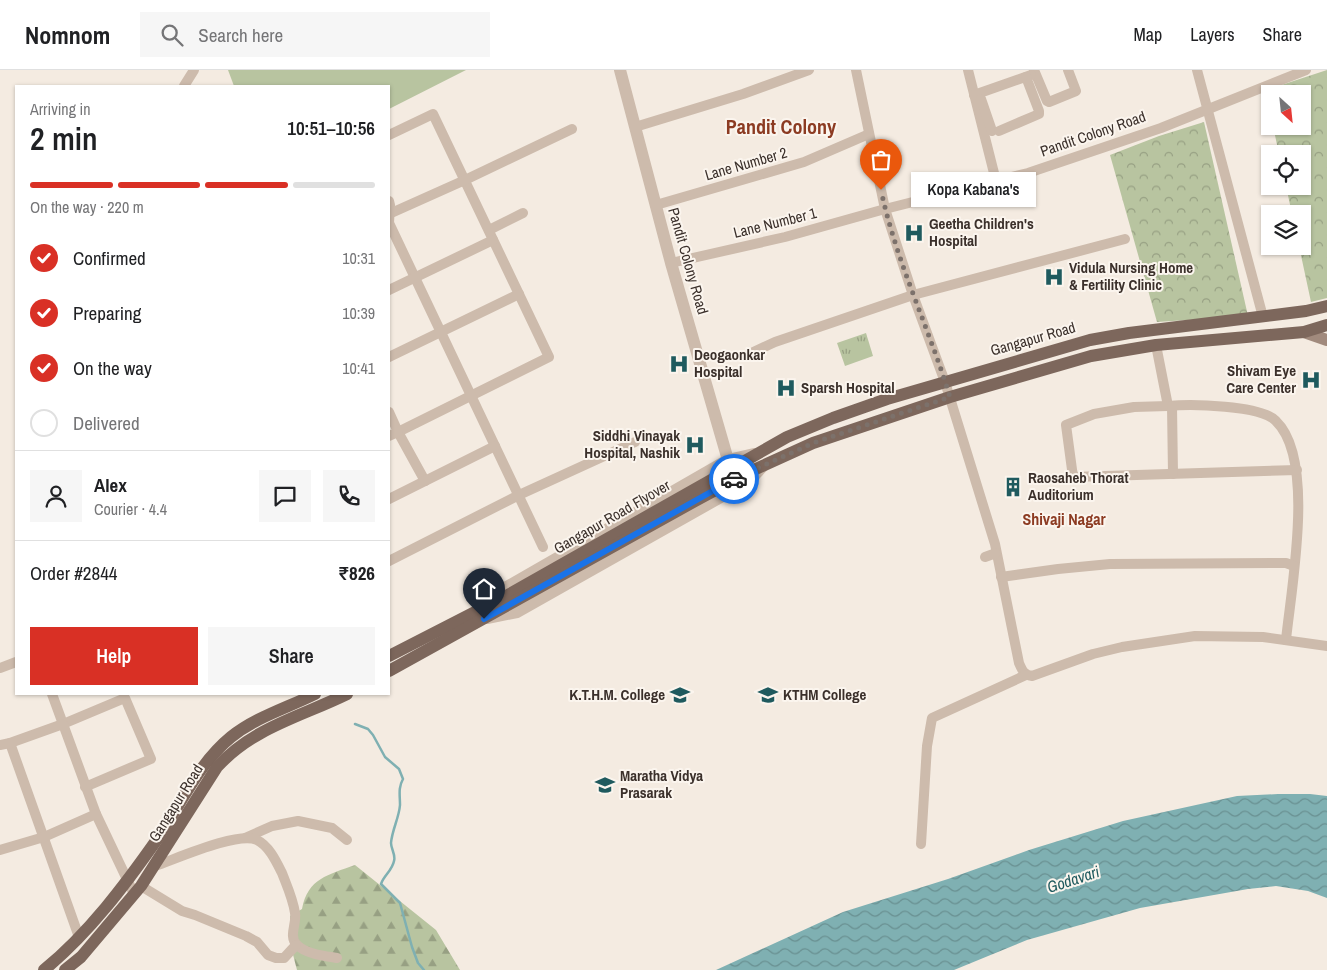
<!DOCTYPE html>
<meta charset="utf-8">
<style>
body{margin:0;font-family:"Archivo Narrow",sans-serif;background:#f6f6f6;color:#202124;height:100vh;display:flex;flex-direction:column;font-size:19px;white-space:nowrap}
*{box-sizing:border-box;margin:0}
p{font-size:16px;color:#757577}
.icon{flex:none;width:28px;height:28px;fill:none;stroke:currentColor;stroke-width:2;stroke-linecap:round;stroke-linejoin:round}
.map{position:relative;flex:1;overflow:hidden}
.sheet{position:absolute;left:15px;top:15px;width:375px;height:610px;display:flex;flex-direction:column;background:#fff;border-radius:0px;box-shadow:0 1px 4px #0004}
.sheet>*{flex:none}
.needle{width:32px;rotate:153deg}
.fabs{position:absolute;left:1261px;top:15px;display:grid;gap:10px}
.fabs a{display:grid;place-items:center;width:50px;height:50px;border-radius:0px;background:#fff;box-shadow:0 1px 4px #0004;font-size:25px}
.pin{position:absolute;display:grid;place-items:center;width:42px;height:42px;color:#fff;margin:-51px -21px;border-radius:50% 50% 50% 0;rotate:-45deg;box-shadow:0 0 5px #0007}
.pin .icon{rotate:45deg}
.courier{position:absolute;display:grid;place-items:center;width:50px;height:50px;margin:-25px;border:4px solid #1a73e8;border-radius:50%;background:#fff;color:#222;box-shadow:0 1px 6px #0007}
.bubble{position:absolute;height:35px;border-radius:0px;background:#fff;box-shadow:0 1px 4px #0004;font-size:16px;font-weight:600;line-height:35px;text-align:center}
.summary em{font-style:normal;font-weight:600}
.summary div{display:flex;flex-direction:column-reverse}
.summary{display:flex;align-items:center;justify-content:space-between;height:85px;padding:0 15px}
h1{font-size:32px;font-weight:600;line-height:38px}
.bar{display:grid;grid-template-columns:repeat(4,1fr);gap:8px 5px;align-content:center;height:60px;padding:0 15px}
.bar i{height:6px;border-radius:4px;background:#e0e0e0}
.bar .on{background:#d93025}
.bar p{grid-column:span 4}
.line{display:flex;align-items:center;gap:12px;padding:0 15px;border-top:1px solid #e0e0e0}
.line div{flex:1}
.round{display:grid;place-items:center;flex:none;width:52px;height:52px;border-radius:0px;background:#f6f6f6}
ol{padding:0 15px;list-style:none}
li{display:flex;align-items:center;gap:15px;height:55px}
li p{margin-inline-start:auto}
li .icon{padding:5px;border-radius:50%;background:#d93025;color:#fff;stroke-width:4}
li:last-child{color:#757577}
li i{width:28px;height:28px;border:2px solid #e0e0e0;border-radius:50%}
.button{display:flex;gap:10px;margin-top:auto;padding:10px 15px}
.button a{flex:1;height:58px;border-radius:0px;background:#d93025;color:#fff;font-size:20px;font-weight:600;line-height:58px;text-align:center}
.button a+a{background:#f6f6f6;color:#202124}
header{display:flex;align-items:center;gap:30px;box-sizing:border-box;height:70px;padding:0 25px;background:#fff;border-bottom:1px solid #e0e0e0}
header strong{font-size:24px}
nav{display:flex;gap:28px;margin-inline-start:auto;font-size:18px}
.search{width:350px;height:45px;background:#f6f6f6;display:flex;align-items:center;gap:12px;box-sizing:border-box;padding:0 18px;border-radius:0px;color:#757577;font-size:19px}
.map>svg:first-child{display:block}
.grass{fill:url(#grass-tufts)}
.forest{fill:url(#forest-firs)}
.park{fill:url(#park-crowns)}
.pitch{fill:#b8c4a0}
.water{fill:url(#water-waves)}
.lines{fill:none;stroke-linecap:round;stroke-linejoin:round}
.stream{stroke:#7fb0b2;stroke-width:2.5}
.minor{stroke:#cdbbac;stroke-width:10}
.tertiary{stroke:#cdbbac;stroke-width:12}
.secondary{stroke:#a18a7d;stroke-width:12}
.primary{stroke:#7d675c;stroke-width:12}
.done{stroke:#7c716b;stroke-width:5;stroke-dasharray:0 9}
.route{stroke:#1a73e8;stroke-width:6}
.labels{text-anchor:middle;stroke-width:4;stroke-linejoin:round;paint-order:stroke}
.street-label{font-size:15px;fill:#3b302b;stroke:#fbf5ee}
.poi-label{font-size:15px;font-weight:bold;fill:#3b302b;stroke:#fbf5ee;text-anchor:start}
.neighbourhood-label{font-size:16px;font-weight:bold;fill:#8c3b22;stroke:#fbf5ee}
.water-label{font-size:16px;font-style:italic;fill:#1f5a5e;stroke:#fbf5ee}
.district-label{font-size:20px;font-weight:bold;fill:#8c3b22;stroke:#fbf5ee}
</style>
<header>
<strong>Nomnom</strong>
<div class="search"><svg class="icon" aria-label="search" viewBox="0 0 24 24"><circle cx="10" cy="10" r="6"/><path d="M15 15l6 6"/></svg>Search here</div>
<nav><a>Map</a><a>Layers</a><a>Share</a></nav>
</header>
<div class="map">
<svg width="1327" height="900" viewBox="0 0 1327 900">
<defs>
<pattern id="grass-tufts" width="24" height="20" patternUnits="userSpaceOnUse" patternTransform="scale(1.25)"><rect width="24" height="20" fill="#b8c4a0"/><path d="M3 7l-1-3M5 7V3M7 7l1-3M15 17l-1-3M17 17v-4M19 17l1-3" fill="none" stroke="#97a083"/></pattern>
<pattern id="forest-firs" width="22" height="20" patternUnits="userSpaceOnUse" patternTransform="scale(1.25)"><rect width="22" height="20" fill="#b8c4a0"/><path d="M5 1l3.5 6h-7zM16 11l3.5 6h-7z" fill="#97a083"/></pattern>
<pattern id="park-crowns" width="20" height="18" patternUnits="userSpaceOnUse" patternTransform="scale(1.25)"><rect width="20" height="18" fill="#b8c4a0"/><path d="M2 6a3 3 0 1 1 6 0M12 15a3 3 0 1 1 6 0" fill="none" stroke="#97a083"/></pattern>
<pattern id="water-waves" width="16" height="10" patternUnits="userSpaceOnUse" patternTransform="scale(1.25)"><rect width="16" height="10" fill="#7fb0b2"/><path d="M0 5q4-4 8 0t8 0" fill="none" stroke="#699091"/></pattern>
</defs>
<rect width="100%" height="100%" fill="#f4ebe1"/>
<path class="grass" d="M866,263l7,23 -28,10 -8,-23z"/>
<path class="forest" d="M355,795l81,65 24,40h-163l-7,-27v-27l12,-7c6,-31 26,-34 53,-44z"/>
<g class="park">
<path d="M1327,0v228l-16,4 -12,-56h3v-32h-10l-6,-28h16v-32h-23l-6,-28h29v-32h-32v17l-4,-21z"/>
<path d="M1204,52l44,194 -91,6 -47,-167 49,-19z"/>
</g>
<path class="pitch" d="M228,0h238l-77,39v-23h-155z"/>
<path class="water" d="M1278,724h32l17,2v102l-19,-7 -32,-5 -28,3 -108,19 -113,32 -73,30h-238l127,-58 105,-33 81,-29 94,-29 114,-25z"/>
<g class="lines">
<path class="stream" d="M355,654l13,5 5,6 12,22 14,12 4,10c-5,9 -3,16 -3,26 -1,13 -8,25 -9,38 0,6 5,12 3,18 -2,10 -10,14 -13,23l19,19 12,44 6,16 6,7"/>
<g class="minor">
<path d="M856,0l29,139 28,86 32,87 50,162 24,119c3,7 5,12 13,13l61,-22 29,-7 73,-11 68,1 64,9"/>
<path d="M968,0l28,111"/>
<path d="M1034,0l13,31 2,1 27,-11 -8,-21"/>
<path d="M1197,0l66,247"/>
<path d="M184,16l10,-16"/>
<path d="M974,25l57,-20"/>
<path d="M981,29l11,32"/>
<path d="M635,57l108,-33 66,-24"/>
<path d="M999,61l40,-17v-3l-13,-34"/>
<path d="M389,65l44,-21 116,243 -151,75 27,49"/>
<path d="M389,131l1,4 -1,18 154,324"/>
<path d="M656,135l148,-43 65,-28"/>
<path d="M389,144l76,-34 107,-51"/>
<path d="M489,160l34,-17"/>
<path d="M671,193l114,-26 100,-28 143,-36 133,-45 145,-58"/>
<path d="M389,220l104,-50"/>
<path d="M1156,275l12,61c23,-2 93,-1 108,15 40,38 15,168 10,219"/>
<path d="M747,285l28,-13 138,-47 212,-56"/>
<path d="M389,287l130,-63"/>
<path d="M1168,336l-34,1 -40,7 -28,11 7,52 224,-7"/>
<path d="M1172,336l1,68"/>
<path d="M389,342l9,20 -9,4"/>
<path d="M389,429l106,-53"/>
<path d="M985,487l11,-4"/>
<path d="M389,491l130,-66 116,-53"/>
<path d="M1001,507l57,-8 52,-5 176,-1 8,3"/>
<path d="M0,598l16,-6"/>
<path d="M52,624l11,30 62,-26 26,61 -66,28"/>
<path d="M10,673l69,194"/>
<path d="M0,675l10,-2 53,-19 33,90"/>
<path d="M245,768l27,-12 26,-5 34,7 15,12"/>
<path d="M921,774l6,-98 5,-28 94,-43"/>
<path d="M0,780l44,-13 52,-23 38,80"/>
<path d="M155,796c21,-7 83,-35 102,-26 12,6 19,21 25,33 5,13 11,26 13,40 2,11 -7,23 2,32 9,9 28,11 40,13"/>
<path d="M141,816l41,25 13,4 51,21 11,6 11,13 8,3h8l12,-13"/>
</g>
<g class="tertiary">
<path d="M620,0l51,193 57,197"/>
<path d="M482,538l11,-13 235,-135 26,-6"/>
<path d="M487,548l30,-6 232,-131 14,-15"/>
</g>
<path class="secondary" d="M1304,262l23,8"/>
<g class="primary">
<path d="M389,586l119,-61 279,-158 46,-19 54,-19 203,-59 39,-7 177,-22 21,-5"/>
<path d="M389,601l306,-170 52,-28 66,-30 137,-46 141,-41 65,-11 148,-13 23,-7"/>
<path d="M44,900c45,-37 81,-85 114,-132 23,-34 40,-74 73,-101 25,-20 56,-29 84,-43"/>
<path d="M65,900l16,-13 60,-71 76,-119c37,-40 83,-50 130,-73"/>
</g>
</g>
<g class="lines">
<path class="done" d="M734,409l79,-36 137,-46c-21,-69 -54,-136 -69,-207"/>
<path class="route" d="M484,549l250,-140"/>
</g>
<defs>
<symbol id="hospital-bare" viewBox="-9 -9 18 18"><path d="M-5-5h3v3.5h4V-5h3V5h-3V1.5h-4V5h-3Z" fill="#1f5a5e" stroke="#fbf5ee" stroke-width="2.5" paint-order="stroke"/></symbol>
<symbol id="building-bare" viewBox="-9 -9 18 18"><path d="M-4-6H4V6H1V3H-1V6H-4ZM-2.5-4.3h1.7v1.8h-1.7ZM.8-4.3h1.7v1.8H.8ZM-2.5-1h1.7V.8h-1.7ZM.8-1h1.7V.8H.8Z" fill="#1f5a5e" stroke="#fbf5ee" stroke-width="2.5" paint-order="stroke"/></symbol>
<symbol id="school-bare" viewBox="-9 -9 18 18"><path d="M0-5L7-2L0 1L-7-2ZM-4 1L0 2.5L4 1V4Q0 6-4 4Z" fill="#1f5a5e" stroke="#fbf5ee" stroke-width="2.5" paint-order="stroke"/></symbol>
<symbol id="university-bare" viewBox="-9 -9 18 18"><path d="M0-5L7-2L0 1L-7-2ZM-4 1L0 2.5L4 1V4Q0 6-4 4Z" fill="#1f5a5e" stroke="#fbf5ee" stroke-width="2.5" paint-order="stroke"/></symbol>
</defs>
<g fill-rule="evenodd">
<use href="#hospital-bare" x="900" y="149" width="28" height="28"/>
<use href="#hospital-bare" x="1040" y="193" width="28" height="28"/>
<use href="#hospital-bare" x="665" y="280" width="28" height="28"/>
<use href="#hospital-bare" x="1297" y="296" width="28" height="28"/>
<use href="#hospital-bare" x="772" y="304" width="28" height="28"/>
<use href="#hospital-bare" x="681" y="361" width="28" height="28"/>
<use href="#building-bare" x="999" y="403" width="28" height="28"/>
<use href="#school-bare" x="666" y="611" width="28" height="28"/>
<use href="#university-bare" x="754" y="611" width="28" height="28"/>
<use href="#school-bare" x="591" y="701" width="28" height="28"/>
</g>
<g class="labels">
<g class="street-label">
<text transform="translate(1093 64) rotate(-19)" y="5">Pandit Colony Road</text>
<text transform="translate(746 94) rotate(-16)" y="5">Lane Number 2</text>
<text transform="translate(775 153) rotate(-14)" y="5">Lane Number 1</text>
<text transform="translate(688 191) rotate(74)" y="5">Pandit Colony Road</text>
<text transform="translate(1033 269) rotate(-16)" y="5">Gangapur Road</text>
<text transform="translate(612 447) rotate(-30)" y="5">Gangapur Road Flyover</text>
<text transform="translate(176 733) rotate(-58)" y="5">Gangapur Road</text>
</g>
<g class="poi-label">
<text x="929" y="159">Geetha Children's<tspan x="929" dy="17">Hospital</tspan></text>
<text x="1069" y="203">Vidula Nursing Home<tspan x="1069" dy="17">&amp; Fertility Clinic</tspan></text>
<text x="694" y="290">Deogaonkar<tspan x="694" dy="17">Hospital</tspan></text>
<text x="1296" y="306" text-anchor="end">Shivam Eye<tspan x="1296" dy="17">Care Center</tspan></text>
<text x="801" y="323">Sparsh Hospital</text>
<text x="680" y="371" text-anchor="end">Siddhi Vinayak<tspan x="680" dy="17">Hospital, Nashik</tspan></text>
<text x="1028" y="413">Raosaheb Thorat<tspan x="1028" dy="17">Auditorium</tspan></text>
<text x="665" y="630" text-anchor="end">K.T.H.M. College</text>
<text x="783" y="630">KTHM College</text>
<text x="620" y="711">Maratha Vidya<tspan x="620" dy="17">Prasarak</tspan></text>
</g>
<g class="neighbourhood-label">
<text x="1064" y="455">Shivaji Nagar</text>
</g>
<g class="water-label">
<text transform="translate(1073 809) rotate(-18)" y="6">Godavari</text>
</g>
<g class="district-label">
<text x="781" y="64">Pandit Colony</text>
</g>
</g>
</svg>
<div class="fabs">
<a><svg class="needle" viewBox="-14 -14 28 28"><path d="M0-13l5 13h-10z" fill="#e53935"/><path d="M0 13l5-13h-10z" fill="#757577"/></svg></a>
<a><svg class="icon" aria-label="locate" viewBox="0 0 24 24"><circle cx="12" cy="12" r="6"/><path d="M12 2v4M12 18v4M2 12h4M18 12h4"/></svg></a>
<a><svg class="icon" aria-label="layers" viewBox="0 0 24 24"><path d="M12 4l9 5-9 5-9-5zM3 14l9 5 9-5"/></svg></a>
</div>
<div class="pin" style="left:881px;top:120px;background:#ea580c"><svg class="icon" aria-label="bag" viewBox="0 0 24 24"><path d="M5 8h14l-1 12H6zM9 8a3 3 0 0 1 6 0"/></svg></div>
<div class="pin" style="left:484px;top:549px;background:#1f2937"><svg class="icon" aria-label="home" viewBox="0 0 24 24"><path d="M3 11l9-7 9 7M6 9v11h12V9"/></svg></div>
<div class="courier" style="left:734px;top:409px"><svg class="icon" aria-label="car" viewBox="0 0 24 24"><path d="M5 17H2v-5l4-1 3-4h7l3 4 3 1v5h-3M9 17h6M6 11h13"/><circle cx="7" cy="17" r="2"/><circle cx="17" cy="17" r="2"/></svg></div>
<div class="bubble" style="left:911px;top:102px;width:125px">Kopa Kabana's</div>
<section class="sheet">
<div class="summary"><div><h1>2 min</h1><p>Arriving in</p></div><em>10:51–10:56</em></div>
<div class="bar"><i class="on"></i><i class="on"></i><i class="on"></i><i></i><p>On the way · 220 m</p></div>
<ol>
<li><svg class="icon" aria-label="check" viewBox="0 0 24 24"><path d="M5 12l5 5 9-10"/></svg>Confirmed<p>10:31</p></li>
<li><svg class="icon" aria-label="check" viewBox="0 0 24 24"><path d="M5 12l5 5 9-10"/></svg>Preparing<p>10:39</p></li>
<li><svg class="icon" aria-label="check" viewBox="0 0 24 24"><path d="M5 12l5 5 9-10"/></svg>On the way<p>10:41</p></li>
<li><i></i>Delivered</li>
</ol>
<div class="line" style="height:90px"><a class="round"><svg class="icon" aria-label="person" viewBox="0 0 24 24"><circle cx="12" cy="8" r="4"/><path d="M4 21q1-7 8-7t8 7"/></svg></a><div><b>Alex</b><p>Courier · 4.4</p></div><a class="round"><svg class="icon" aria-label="chat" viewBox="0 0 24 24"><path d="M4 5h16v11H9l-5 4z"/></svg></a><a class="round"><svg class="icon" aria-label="phone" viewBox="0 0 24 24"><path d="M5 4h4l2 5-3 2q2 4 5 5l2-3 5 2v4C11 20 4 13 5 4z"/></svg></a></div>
<div class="line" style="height:65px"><div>Order #2844</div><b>₹826</b></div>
<div class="button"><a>Help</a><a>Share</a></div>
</section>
</div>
